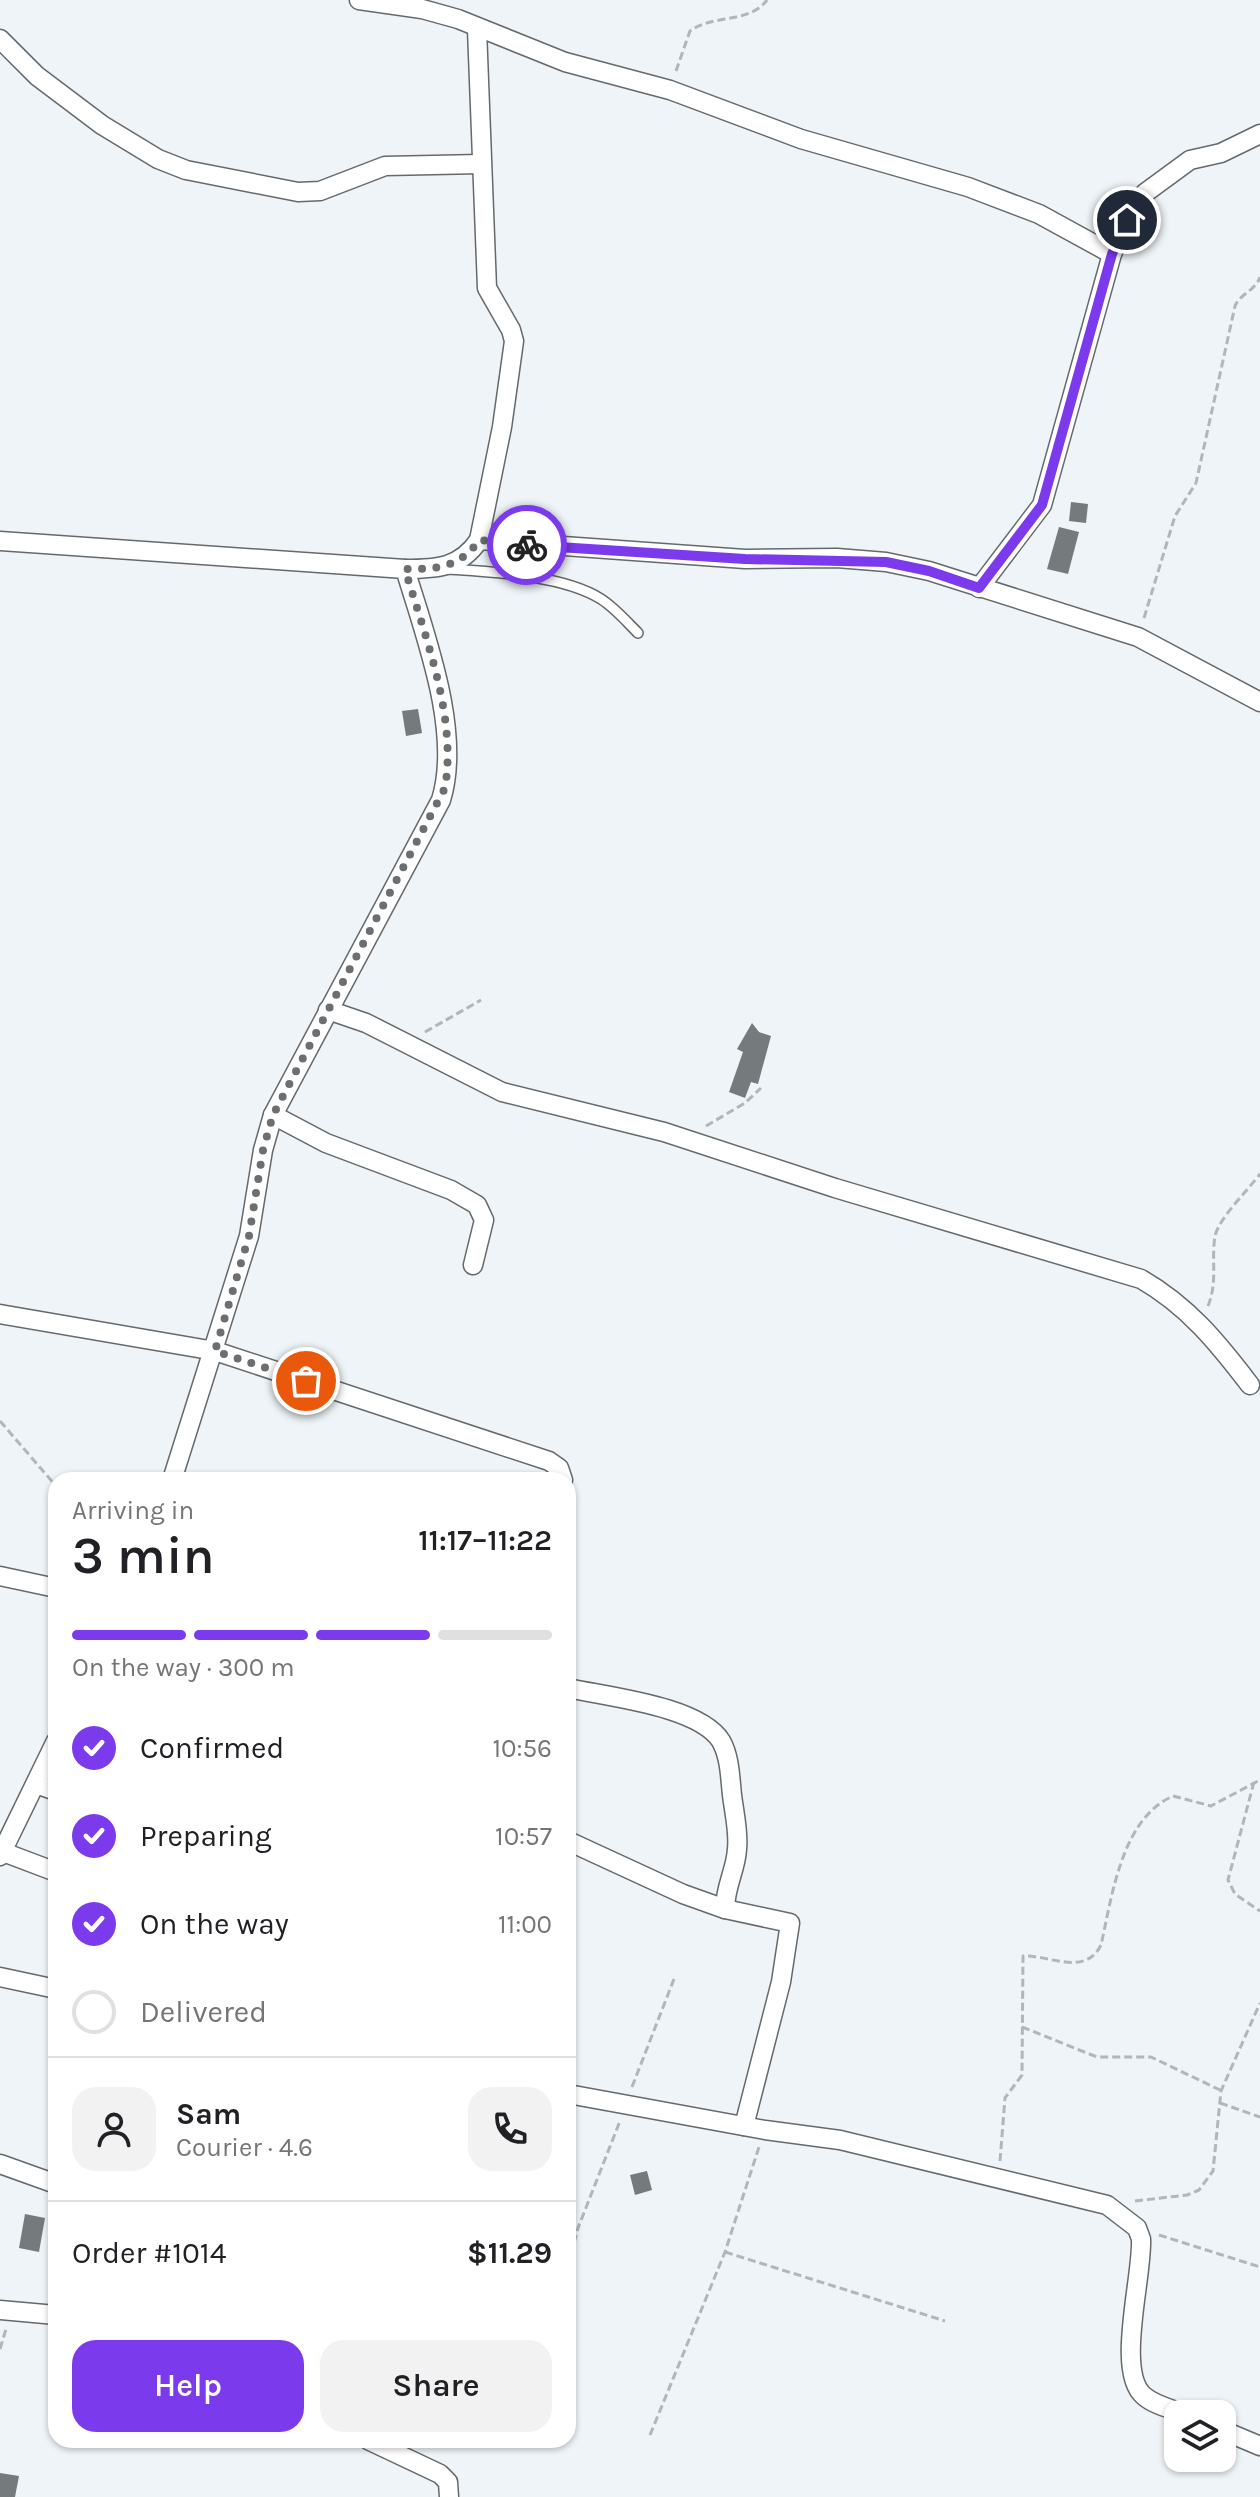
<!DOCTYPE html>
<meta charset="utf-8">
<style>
body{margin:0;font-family:Karla,sans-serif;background:#f2f2f2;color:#202124;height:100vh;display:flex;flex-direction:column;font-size:30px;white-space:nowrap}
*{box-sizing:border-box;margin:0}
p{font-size:26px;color:#757577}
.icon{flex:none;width:44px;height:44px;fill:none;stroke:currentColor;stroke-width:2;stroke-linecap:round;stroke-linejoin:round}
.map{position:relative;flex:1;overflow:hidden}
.side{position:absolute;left:48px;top:1472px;width:528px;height:976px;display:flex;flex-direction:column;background:#fff;border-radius:24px;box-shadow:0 2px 6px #0004}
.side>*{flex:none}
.fabs{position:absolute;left:1164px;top:2400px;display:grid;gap:16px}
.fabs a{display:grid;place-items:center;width:72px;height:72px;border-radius:16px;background:#fff;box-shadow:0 2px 6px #0004;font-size:40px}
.pin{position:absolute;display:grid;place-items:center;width:68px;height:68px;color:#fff;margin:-34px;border:4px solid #fff;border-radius:50%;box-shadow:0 2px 8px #0007}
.courier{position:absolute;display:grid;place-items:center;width:80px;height:80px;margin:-40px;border:6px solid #7c3aed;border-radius:50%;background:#fff;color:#222;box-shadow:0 2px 10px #0007}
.summary em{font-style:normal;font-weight:600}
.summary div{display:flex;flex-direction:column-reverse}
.summary{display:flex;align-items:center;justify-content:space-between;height:136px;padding:0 24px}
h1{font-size:52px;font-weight:600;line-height:60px}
.bar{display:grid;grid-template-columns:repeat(4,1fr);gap:12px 8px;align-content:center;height:96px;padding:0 24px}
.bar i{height:10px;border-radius:6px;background:#e0e0e0}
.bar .on{background:#7c3aed}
.bar p{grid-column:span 4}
.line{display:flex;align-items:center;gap:20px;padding:0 24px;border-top:2px solid #e0e0e0}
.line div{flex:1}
.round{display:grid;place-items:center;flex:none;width:84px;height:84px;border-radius:24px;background:#f2f2f2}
ol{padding:0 24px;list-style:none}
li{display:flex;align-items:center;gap:24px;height:88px}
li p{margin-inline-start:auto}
li .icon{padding:8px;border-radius:50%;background:#7c3aed;color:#fff;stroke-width:4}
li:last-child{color:#757577}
li i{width:44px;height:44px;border:4px solid #e0e0e0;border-radius:50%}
.primary-button{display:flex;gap:16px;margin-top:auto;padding:16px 24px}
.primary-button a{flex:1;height:92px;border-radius:24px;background:#7c3aed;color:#fff;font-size:32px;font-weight:600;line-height:92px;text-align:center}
.primary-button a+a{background:#f2f2f2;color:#202124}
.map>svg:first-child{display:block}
.building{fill:#757a7d}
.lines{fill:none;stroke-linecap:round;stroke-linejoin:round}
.service-casing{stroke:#64696c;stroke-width:12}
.minor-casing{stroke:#64696c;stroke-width:21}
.path{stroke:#b1b6b8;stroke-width:3;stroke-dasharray:8 4;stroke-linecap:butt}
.service{stroke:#fff;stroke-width:9}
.minor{stroke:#fff;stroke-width:18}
.done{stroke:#6c6f71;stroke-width:8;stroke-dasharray:0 14.4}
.route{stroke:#7c3aed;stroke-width:10}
</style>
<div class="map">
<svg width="1260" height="2497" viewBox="0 0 1260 2497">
<rect width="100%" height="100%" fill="#eef4f7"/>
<g class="building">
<path d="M1071,502l17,2 -2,19 -17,-2z"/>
<path d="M1059,527l20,5 -11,42 -21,-5z"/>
<path d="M418,709l4,24 -16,3 -4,-25z"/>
<path d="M752,1023l7,9 12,4 -13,48 -7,-2 -6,16 -16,-6 14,-40 -6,-3z"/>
<path d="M647,2171l5,19 -17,5 -5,-20z"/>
<path d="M25,2214l20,4 -6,34 -20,-4z"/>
<path d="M0,2473l19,3 -4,21h-15z"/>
</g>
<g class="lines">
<defs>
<path id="service" d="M447,569c45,3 116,6 154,30 14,9 26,23 37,34"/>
<g id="minor">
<path d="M359,0l63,9 36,10 107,43 105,28 131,49 167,48 71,27 73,40"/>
<path d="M477,29l10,259 24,42 3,11 -12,86 -23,113"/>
<path d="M0,39l37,37 65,49 56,34 28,11 112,22 22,-1 65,-25 96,-2"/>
<path d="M0,541l405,28c20,66 57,163 36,231l-168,315 -10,35 -14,86 -77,244"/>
<path d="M405,569c32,0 55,-1 74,-29l266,19 92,-1 49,4 43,9 209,66 122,65"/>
<path d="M979,588l63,-83 70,-251 15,-34 18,-27 45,-33 31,-7 39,-19"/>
<path d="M328,1010l38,13 136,69 162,40 171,56 306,91c47,27 77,64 109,106"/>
<path d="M273,1115l53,28 125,47 26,15 7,15 -11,45"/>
<path d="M0,1314l215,37 334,110 10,7 4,12"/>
<path d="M0,1576l56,12"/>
<path d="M568,1688c40,9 131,18 153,53 9,16 9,36 11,54 2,17 7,37 5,54 -1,21 -12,37 -12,60"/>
<path d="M36,1784l20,7"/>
<path d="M568,1841l115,53 42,15 65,14 -9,59 -37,144"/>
<path d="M3,1852l53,20"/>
<path d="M0,1856l56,-115"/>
<path d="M0,1977l56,12"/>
<path d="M568,2094l197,36 75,10 267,65 30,23 4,11c2,37 -26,133 3,157 10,9 28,13 40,18"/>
<path d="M0,2164l56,20"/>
<path d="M0,2310l56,5"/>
<path d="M1222,2430l38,16"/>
<path d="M368,2440l72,34 8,8 1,15"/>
</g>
</defs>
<use href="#service" class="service-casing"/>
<use href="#minor" class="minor-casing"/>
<g class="path">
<path d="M676,71l14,-40c23,-17 59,-7 77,-31"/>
<path d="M1144,618l31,-102 21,-33 39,-177c6,-13 20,-15 25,-29"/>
<path d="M425,1032l56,-32"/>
<path d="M706,1126l39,-23 16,-15"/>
<path d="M1208,1306c10,-25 3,-45 7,-70 4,-18 33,-46 45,-62"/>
<path d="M0,1421l56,65"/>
<path d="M1254,1782l-26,98 7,14 25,17"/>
<path d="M1022,2027l75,30h54l69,33"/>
<path d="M632,2087l42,-108"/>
<path d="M1220,2103l40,14"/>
<path d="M1000,2161l5,-63 17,-23 1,-119c27,-1 62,21 78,-11 11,-48 20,-126 72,-149l38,10 49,-26"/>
<path d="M1135,2201l52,-6 12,-5 14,-19 8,-80 39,-88"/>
<path d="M1159,2235l101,32"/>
<path d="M725,2252l220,69"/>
<path d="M568,2266l10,-38 42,-107"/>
<path d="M568,2307l5,23"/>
<path d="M0,2349l6,-20"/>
<path d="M650,2435l75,-183 34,-105"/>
</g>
<use href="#service" class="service"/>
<use href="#minor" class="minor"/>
</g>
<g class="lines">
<path class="done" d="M306,1381l-91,-30 34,-115 14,-86 10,-35 172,-327c12,-72 -20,-151 -40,-219 32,0 55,-1 74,-29l48,5"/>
<path class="route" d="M527,545l218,14 141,3 43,9 50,17 63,-83 70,-251 15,-34"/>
</g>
</svg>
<div class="fabs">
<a><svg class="icon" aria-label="layers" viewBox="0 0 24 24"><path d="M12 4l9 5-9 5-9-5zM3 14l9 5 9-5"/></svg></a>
</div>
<div class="pin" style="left:306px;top:1381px;background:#ea580c"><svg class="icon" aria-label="bag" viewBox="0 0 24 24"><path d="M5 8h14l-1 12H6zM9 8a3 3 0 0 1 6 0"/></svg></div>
<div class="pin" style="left:1127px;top:220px;background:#1f2937"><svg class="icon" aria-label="home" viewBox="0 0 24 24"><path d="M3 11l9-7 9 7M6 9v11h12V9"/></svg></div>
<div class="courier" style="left:527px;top:545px"><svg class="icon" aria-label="bike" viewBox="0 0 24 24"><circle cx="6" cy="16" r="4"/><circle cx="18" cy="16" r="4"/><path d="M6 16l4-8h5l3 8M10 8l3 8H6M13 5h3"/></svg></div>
<section class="side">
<div class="summary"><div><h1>3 min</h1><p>Arriving in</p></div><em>11:17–11:22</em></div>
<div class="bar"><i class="on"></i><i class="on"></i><i class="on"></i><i></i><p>On the way · 300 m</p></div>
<ol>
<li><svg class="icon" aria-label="check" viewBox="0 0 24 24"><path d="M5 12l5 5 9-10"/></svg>Confirmed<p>10:56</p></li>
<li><svg class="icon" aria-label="check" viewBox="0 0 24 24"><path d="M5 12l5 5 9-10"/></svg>Preparing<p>10:57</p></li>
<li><svg class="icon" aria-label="check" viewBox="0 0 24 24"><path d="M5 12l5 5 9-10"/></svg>On the way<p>11:00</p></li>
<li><i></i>Delivered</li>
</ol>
<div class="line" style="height:144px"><a class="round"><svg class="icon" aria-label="person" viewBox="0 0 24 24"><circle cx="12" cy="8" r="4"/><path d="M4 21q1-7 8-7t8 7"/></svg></a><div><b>Sam</b><p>Courier · 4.6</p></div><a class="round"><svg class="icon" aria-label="phone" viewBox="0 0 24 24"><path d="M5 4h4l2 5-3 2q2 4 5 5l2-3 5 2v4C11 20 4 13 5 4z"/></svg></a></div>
<div class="line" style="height:104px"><div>Order #1014</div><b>$11.29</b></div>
<div class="primary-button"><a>Help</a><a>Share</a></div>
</section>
</div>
